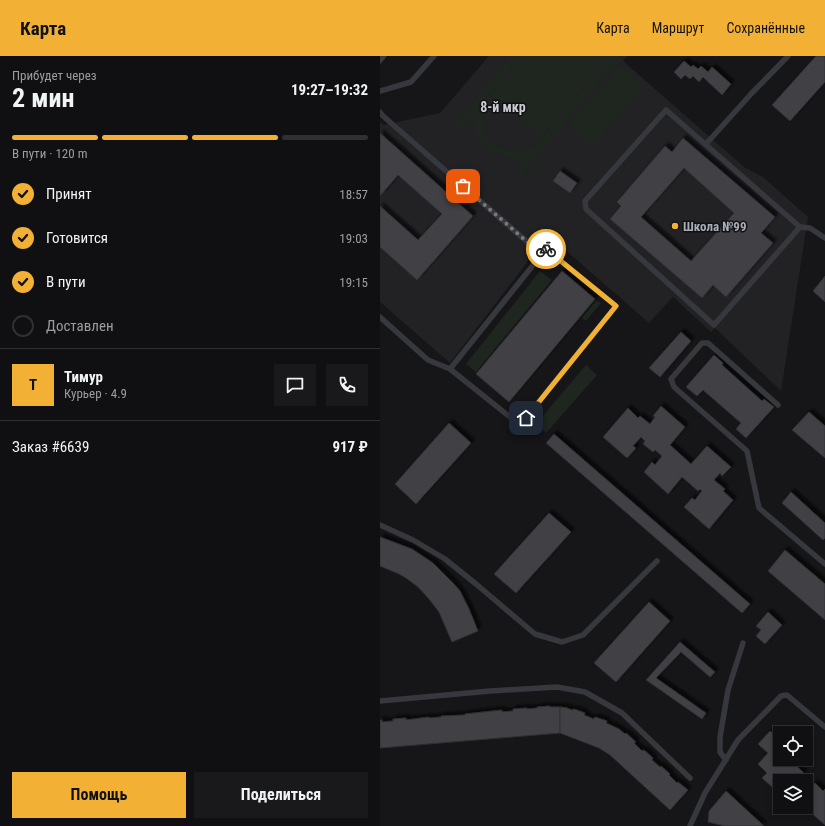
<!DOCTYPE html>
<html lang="ru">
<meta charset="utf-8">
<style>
body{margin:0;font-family:"Roboto Condensed",sans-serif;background:#19191b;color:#f1f3f6;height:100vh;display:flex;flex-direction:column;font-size:15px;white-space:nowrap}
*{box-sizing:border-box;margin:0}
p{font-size:13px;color:#9c9d9f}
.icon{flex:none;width:22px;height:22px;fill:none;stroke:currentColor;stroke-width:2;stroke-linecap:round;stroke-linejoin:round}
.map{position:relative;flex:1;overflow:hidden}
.drawer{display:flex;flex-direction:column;background:#101012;width:380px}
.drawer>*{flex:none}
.tools{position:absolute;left:393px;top:670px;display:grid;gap:8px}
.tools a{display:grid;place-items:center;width:40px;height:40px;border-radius:0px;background:#101012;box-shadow:0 2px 6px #0003,0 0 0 1px #303032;font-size:20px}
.pin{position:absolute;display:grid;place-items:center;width:34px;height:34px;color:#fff;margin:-17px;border-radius:8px;box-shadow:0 2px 6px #0006}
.courier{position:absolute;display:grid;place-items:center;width:40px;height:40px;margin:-20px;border:3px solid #f2b134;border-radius:50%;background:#fff;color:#222;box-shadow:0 1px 5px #0007}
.headline em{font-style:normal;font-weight:700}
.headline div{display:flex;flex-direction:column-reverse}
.headline{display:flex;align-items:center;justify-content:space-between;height:68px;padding:0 12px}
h1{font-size:26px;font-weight:700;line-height:30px}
.bar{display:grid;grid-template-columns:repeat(4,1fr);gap:6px 4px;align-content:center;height:48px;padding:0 12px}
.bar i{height:5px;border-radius:3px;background:#303032}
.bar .active{background:#f2b134}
.bar p{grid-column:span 4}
.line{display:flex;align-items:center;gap:10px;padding:0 12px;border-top:1px solid #303032}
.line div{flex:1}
.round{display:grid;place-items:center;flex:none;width:42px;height:42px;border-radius:0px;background:#19191b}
ol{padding:0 12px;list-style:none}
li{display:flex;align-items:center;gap:12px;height:44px}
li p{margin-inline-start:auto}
li .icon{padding:4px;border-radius:50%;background:#f2b134;color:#111;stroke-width:4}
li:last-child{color:#9c9d9f}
li i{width:22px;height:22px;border:2px solid #303032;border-radius:50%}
.action{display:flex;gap:8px;margin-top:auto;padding:8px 12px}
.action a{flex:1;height:46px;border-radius:0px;background:#f2b134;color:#111;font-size:16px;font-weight:700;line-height:46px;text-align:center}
.action a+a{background:#19191b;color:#f1f3f6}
header{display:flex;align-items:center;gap:24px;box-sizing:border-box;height:56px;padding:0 20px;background:#f2b134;color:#111}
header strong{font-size:19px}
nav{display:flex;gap:22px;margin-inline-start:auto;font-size:14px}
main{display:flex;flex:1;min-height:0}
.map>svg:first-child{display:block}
.built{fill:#222225}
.green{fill:#1e261f}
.building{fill:#404145;stroke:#303034;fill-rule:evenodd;filter:url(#shadow)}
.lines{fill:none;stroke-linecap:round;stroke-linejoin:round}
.service{stroke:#37383d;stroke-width:5.5}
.done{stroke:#757880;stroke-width:4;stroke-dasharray:0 7.2}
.route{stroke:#f2b134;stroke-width:5}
.poi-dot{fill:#f2b134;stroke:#111113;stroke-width:1.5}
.labels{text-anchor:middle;stroke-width:3;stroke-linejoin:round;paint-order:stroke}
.poi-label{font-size:13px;font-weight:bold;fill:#a8adb8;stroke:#111113;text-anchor:start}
.neighbourhood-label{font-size:14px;font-weight:bold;fill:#c9ccd4;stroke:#111113}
</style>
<header>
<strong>Карта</strong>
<nav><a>Карта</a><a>Маршрут</a><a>Сохранённые</a></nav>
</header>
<main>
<section class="drawer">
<div class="headline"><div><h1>2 мин</h1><p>Прибудет через</p></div><em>19:27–19:32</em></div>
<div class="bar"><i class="active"></i><i class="active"></i><i class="active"></i><i></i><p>В пути · 120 m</p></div>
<ol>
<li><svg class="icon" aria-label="check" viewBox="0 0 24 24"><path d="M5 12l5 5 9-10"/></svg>Принят<p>18:57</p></li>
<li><svg class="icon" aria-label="check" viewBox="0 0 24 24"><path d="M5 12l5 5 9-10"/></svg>Готовится<p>19:03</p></li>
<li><svg class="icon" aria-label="check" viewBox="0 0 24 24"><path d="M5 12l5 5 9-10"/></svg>В пути<p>19:15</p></li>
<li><i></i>Доставлен</li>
</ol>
<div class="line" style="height:72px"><b class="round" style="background:#f2b134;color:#111">Т</b><div><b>Тимур</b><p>Курьер · 4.9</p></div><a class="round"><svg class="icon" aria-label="chat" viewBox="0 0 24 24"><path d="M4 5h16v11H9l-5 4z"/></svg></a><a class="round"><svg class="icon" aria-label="phone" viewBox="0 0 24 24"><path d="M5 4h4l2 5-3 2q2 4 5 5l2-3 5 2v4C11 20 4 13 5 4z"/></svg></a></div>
<div class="line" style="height:52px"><div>Заказ #6639</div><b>917 ₽</b></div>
<div class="action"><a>Помощь</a><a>Поделиться</a></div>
</section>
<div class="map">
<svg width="445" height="770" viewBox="0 0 445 770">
<defs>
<filter id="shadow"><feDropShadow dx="3.5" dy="-3.5" stdDeviation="1" flood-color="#0009"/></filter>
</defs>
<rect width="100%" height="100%" fill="#161618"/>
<path class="built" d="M109,0h138l-4,5 121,106 19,10 45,40 -27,174 -66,-63 -4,4 -38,-35 -24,26 -101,-88 -98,128 -70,-61v-180l4,3 56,-12z"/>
<g class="green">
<path d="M131,0h10l-37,45c-11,36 20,60 52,44l74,-89h10l-99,121 -7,-5 11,-14c-18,3 -37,-5 -47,-21 -3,-6 -4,-12 -5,-19l-10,12 -8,-6z"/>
<path d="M143,0h85l-67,81 -50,-42z"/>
<path d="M240,10l23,21 -51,60 -24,-20z"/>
<path d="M160,215l12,9 -76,92 -10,-8z"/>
<path d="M216,244l5,3 -15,18 -4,-3z"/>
<path d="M206,309l11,10 -51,58 -10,-9z"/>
</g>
<g class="building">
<path d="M0,0h7l-7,8z"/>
<path d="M436,0h9v26l-35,39 -18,-16z"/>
<path d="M304,5l7,6 2,-2 5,4 3,-3 7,6 4,-5 19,17 -9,11 -19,-18 -4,5 -6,-6 -3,3 -5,-4 -4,4 -7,-7z"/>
<path d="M0,77l93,83 -56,64 -37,-33v-41l38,34 24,-26 -44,-39 -18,21z"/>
<path d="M303,82l92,79 -14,16 12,10 -47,54 -13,-12 -11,13 -92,-79 11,-13 -4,-4 48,-56 7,6zM304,112l50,45 -43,48 -50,-44z"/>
<path d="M180,115l17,12 -7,10 -17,-12z"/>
<path d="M182,215l33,28 -86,103 -33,-28z"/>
<path d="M445,220v26l-12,-11z"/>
<path d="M301,276l10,9 -31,36 -11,-9z"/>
<path d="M334,299l9,8 -1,2 40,36 2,-2 10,8 -28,31 -10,-9 5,-6 -38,-33 -6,6 -11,-9z"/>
<path d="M281,350l24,21 -15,18 21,19 16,-18 24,21 -9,9 -2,-3 -6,7 11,9 -2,2 10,9 -24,29 -25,-22 8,-9 3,2 7,-9 -2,-2 -2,2 -16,-14 -14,17 -24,-22 8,-10 3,3 7,-9 -7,-6 -2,2 -10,-8 2,-3 -4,-4 -8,9 3,2 -9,10 -24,-21 25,-29 10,10 2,-2 10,8 5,-7 -2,-1z"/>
<path d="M429,356l16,14v32l-33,-28z"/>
<path d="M69,367l22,20 -55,61 -21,-20z"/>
<path d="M174,378l196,170 -8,9 -196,-170z"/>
<path d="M411,436l34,31v15l-2,2 -41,-37z"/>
<path d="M169,457l22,19 -55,61 -22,-19z"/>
<path d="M0,481l32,12 21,14 21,21 6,7 9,18 9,22 -26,11 -13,-30 -10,-13 -11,-12 -12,-9 -7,-4 -19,-8z"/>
<path d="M405,494l40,34v36l-57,-49z"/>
<path d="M269,546l21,19 -54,61 -22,-19z"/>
<path d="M388,556l14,13 -17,19 -9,-8 5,-6 -5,-4z"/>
<path d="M300,586l35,30 -5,5 -29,-25 -25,26 50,35 -4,6 -56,-39z"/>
<path d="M170,650v1h10v26l-180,15v-28h2v2l11,-1v-2l13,-1v2l23,-3v1l12,-1v-1l24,-1v-1l37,-4v2l11,-1v-2l14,-1v1l10,-1v-1z"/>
<path d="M180,651l7,1 5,2 2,-1 11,4 -1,2 10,4 1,-2 12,4 -1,2 13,6 6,5 1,-1 10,9 -2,1 8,8 2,-1 9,8 -1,2 8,7 1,-1 9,8 -1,1 8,8 1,-1 10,8 -18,20 -60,-55 -11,-7 -39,-15z"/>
<path d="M390,675l9,8 1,-1v21h9l15,14 -5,5 4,3h-23v13l-18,-16 5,-5 -9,-9 10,-11 -10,-9z"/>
<path d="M435,727l8,8 2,-2v36l-17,-15 5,-5 -7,-6v-15l4,4z"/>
<path d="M346,735l38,35h-39l-17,-4 1,-11z"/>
</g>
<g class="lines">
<g class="service">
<path d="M0,35l31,-9 23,-26"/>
<path d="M286,54l134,117 -86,98 -128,-116 -1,-8z"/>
<path d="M0,56l1,2 10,9 150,131"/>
<path d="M326,88l45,-50 37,-38"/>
<path d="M420,171l10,1 15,10"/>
<path d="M0,261l48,43 22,9 96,-120 70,57 -96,119 -70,-56"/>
<path d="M398,349l-70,-62h-6l-31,36 3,8 73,64 12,57 66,56"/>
<path d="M0,469l33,15 32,19 31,25 59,50 27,8 21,-7 74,-74"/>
<path d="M0,645l110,-10 67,-4 28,5 37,21 68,65"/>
<path d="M346,704l-6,-8v-15l8,-47 15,-47"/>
<path d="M310,770l15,-33 33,-53 43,-44 6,-1 38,32"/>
</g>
</g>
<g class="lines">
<path class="done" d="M83,130l78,68 5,-5"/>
<path class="route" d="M146,362l90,-112 -70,-57"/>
</g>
<circle class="poi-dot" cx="295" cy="170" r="4"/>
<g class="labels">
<g class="poi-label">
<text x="303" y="175">Школа №99</text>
</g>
<g class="neighbourhood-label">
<text x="123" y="56">8-й мкр</text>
</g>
</g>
</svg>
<div class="tools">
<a><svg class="icon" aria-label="locate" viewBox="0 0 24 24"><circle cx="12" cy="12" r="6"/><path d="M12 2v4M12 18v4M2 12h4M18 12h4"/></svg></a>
<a><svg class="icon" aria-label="layers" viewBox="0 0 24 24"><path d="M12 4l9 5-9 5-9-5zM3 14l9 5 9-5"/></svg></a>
</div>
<div class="pin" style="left:83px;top:130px;background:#ea580c"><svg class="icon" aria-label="bag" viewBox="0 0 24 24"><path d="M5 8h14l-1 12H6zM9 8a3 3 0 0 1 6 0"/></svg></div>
<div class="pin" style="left:146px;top:362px;background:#1f2937"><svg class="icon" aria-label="home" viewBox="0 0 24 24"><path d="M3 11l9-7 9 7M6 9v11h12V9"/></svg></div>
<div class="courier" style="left:166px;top:193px"><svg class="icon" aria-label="bike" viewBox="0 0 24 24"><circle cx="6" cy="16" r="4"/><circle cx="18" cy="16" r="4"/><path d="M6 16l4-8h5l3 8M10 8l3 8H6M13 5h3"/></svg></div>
</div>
</main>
